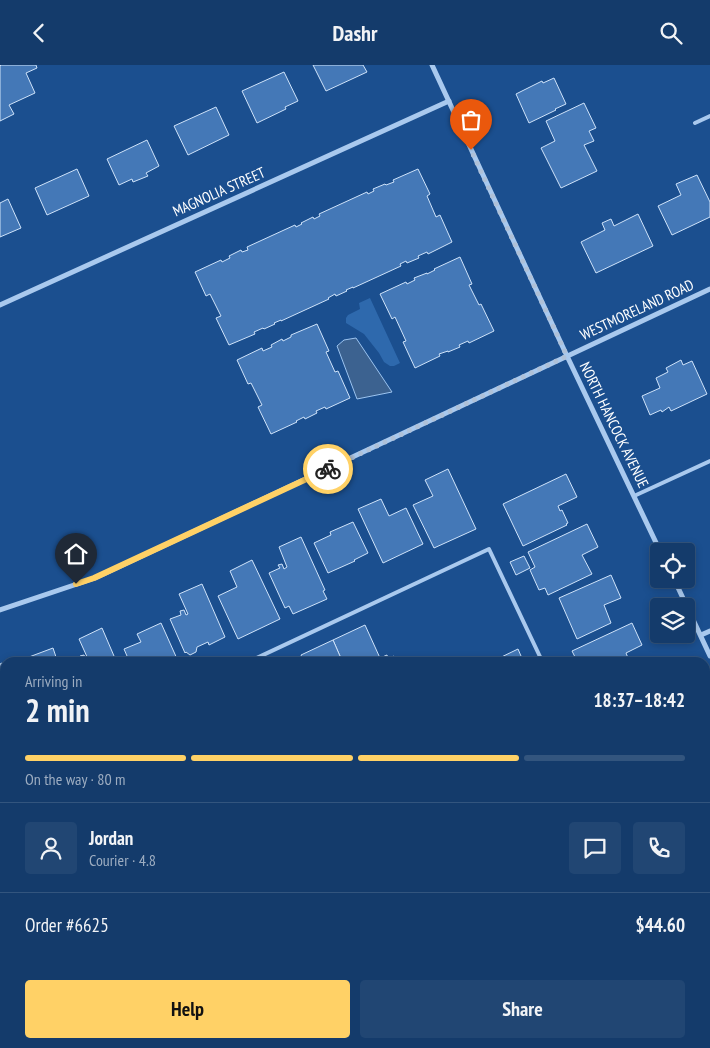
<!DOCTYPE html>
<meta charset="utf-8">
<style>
body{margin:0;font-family:"PT Sans Narrow",sans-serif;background:#214673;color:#f1f3f6;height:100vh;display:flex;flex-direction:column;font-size:19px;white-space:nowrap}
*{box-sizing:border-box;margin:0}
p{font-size:16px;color:#9dadc1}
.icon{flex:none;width:28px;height:28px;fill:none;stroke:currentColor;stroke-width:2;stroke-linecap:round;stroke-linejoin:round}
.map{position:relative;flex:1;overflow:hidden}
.sheet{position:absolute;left:0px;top:592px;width:710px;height:391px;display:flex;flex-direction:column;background:#143b6b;border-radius:15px 15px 0 0;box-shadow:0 2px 8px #0003,0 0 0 1px #33557e}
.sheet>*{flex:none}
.tools{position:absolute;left:650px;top:478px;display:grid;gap:10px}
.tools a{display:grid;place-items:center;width:45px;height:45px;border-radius:5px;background:#143b6b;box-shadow:0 2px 8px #0003,0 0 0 1px #33557e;font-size:25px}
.pin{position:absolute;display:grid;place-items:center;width:42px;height:42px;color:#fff;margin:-51px -21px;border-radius:50% 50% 50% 0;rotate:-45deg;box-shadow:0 0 5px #0007}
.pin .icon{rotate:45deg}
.courier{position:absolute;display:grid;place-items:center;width:50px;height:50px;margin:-25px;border:4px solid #ffd166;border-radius:50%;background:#fff;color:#222;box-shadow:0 1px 6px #0007}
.headline em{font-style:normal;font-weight:600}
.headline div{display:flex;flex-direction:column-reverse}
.headline{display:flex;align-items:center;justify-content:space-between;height:85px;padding:0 25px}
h1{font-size:32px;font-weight:600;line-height:38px}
.bar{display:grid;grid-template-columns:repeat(4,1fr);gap:8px 5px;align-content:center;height:60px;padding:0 25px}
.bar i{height:6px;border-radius:4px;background:#33557e}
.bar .active{background:#ffd166}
.bar p{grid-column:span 4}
.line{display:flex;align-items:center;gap:12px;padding:0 25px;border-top:1px solid #33557e}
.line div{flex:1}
.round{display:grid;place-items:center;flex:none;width:52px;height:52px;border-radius:5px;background:#214673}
.button{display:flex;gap:10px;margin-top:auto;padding:10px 25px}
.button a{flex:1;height:58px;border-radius:5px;background:#ffd166;color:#111;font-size:20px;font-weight:600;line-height:58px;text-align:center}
.button a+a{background:#214673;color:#f1f3f6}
header{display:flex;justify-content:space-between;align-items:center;height:65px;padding:0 25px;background:#143b6b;font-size:22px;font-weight:600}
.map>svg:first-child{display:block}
.green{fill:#2e69ad}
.water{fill:#3c6290;stroke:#9cc4f0}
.building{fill:#4478b7;stroke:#cfe3fa}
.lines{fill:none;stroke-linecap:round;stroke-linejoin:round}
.service{stroke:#a9c9ee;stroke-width:4}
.minor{stroke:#a9c9ee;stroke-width:5}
.done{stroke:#afc1d8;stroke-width:5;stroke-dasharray:0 9}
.route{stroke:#ffd166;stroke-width:6}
.labels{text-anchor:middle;stroke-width:4;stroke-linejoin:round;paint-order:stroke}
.street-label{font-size:15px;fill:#fff;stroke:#1b4f8f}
</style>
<header><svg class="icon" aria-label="back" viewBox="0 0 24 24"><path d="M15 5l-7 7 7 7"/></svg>Dashr<svg class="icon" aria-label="search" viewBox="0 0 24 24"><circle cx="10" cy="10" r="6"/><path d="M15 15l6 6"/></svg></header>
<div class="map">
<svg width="710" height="983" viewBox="0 0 710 983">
<rect width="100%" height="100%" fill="#1b4f8f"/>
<g class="green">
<path d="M370,233l30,65 -6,3h-4l-6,-4 -5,-9 -15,-19 -18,-11v-5l2,-3 12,-6 -1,-6z"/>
<path d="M0,857l5,1v121h471l16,4h-492z"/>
</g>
<path class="water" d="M356,273l36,54 -35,7 -20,-53 7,-6z"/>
<g class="building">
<path d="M1,0h35l1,3 -11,5 9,20 -26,12 5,9 -14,7v-55z"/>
<path d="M313,0h50l4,7 -41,19z"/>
<path d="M284,7l14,29 -13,6 1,2 -29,14 -15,-32z"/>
<path d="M554,13l12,26 -11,5 1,1 -27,13 -13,-29 26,-13 1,2z"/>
<path d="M584,38l12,25 -7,3 5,10 -10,4 13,26 -36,17 -20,-40 14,-7 -9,-20z"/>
<path d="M216,42l13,28 -41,20 -14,-29z"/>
<path d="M147,75l12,26 -13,7 2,3 -15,6 -1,-3 -13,6 -12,-26z"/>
<path d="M77,104l12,27 -42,19 -12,-27z"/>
<path d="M418,104l12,25 -3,2 9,21 4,-2 12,27 -24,12 -1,-2 -9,4 1,2 -12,5 -1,-2 -6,3 1,2 -48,22v-1l-7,3 1,1 -11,5 -1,-2 -7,4 1,1 -48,22v-1l-7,3 1,1 -11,5 -1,-1 -9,4 1,2 -26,11 -13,-27 5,-2 -11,-22 -4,2 -11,-24 26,-12 1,2 8,-4 -1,-2 12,-6 1,2 6,-2 -1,-3 48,-22 1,2 6,-3 -1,-1 12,-6 1,2 6,-3 -1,-2 48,-22 1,2 6,-3 -1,-2 12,-5 1,1 8,-3 -1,-2z"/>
<path d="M697,110l13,27v15l-38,18 -14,-29 23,-11 -5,-11z"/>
<path d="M8,134l13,29 -21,9v-34z"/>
<path d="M638,149l15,32 -57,27 -15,-31 24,-12 -3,-7 9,-4 3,7z"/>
<path d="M460,192l12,27 -3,1 10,20 2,-1 13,27 -25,12 -1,-2 -9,4 1,2 -12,5v-1l-9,3 1,2 -25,12 -12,-26 3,-1 -11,-24 -3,2 -12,-25 26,-12 1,2 8,-4 -1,-2 13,-5v1l8,-4 -1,-1z"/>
<path d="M317,259l12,27 -3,1 9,20 3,-1 12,27 -24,11 -1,-2 -9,4 1,2 -12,6 -1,-2 -8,4 1,1 -26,12 -13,-27 4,-2 -11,-22 -3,1 -11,-24 25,-12 1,3 9,-4 -1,-2 11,-6 1,2 8,-4v-2z"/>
<path d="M681,295l2,5 9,-4 15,33 -36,17 -2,-4 -7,5 -1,-2 -11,5 -8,-19 18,-8 -4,-10 12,-6 -2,-4z"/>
<path d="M448,404l28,60 -42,19 -21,-43 20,-9 -8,-16z"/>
<path d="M566,409l11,23 -19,9 2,5 2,-1 6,13 -2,1 1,1 -44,21 -20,-42z"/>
<path d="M381,434l8,17 17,-8 17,36 -40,19 -25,-54z"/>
<path d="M353,457l15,31 -14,7 1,1 -27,12 -14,-30 17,-8 -1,-3z"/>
<path d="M587,459l11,23 -16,8 10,19 -44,21 -3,-7 -6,2 -9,-20 5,-3 -7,-15z"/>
<path d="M301,472l24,53 -2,1 4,8 -34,15 -4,-8 -4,2 -16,-35 11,-5 -2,-3 4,-1 2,5 3,-2 -8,-20z"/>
<path d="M524,491l6,12 -14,7 -6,-13z"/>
<path d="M252,495l28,59 -42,20 -20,-43 19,-9 -7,-16z"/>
<path d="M611,510l10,23 -17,7 7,18 -34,16 -18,-41z"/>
<path d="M202,519l23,53 -16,8 -1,-3 -11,5 -1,5 -6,3 -4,-3 -1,1 -15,-34 11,-4 -1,-4 4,-1 2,5 2,-1 -9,-20z"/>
<path d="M161,558l17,38 -3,2h-45l-6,-14 17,-7 -4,-8z"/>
<path d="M632,558l10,22 -16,8 2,5 2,-1 2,6h-54l-6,-12z"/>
<path d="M365,560l15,33 7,-3 1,4 6,-3 3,7h-54l-10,-23z"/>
<path d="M102,563l15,35h-43l7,-4 -1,-3 4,-1 2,5 2,-1 -9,-20z"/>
<path d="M333,575l10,23h-39l-3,-8z"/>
<path d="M53,583l5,15h-27l-2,-6z"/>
<path d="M518,584l6,14h-35z"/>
<path d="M2,598l3,9v62l-5,1v-71z"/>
<path d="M705,715l5,11v27l-5,2z"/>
<path d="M710,761v51l-2,1 -1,-2 -2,1v-49z"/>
<path d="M710,820v49h-1l-4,-10v-36z"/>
<path d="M710,883v45l-5,-11v-32z"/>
<path d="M710,942v28l-5,-11v-15z"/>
<path d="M613,979h43l-1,4h-43z"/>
</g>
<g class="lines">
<g class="service">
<path d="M695,58l15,-7"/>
<path d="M634,431l76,-35"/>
<path d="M246,598l243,-114 54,114"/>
<path d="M0,703l5,-1"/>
<path d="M495,979l17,4"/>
<path d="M678,979l2,4"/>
</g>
<g class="minor">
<path d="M432,0l135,291 93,195"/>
<path d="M0,240l449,-204"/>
<path d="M674,514l36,77"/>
<path d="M0,545l95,-32 615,-289"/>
<path d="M701,570l9,-4"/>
<path d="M0,824l5,1"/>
</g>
</g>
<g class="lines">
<path class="done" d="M328,404l239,-113 -96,-206"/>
<path class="route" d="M76,519l18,-6 234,-109"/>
</g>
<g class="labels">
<g class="street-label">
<text transform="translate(219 127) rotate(-24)" y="5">MAGNOLIA STREET</text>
<text transform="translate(637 245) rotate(-25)" y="5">WESTMORELAND ROAD</text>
<text transform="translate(614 360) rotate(64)" y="5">NORTH HANCOCK AVENUE</text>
</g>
</g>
</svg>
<div class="tools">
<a><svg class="icon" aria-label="locate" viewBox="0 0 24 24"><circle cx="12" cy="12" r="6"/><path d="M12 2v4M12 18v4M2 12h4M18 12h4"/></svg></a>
<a><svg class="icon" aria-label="layers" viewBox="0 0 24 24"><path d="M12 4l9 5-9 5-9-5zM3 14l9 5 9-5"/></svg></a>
</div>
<div class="pin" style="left:471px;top:85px;background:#ea580c"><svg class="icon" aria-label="bag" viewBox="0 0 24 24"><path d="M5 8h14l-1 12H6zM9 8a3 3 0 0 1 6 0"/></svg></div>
<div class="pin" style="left:76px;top:519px;background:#1f2937"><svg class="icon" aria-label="home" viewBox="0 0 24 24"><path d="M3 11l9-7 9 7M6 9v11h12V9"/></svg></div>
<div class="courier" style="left:328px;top:404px"><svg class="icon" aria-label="bike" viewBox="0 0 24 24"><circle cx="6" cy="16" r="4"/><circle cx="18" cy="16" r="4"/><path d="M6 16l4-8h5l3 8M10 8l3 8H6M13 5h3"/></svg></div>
<section class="sheet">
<div class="headline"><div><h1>2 min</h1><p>Arriving in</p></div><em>18:37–18:42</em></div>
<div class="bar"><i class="active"></i><i class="active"></i><i class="active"></i><i></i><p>On the way · 80 m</p></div>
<div class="line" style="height:90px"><a class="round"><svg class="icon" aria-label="person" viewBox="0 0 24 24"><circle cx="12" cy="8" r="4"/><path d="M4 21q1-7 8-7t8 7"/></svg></a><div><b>Jordan</b><p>Courier · 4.8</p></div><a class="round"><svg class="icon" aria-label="chat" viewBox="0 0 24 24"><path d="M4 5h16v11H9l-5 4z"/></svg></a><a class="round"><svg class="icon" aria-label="phone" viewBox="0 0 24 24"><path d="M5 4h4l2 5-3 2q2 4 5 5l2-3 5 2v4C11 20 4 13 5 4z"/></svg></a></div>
<div class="line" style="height:65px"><div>Order #6625</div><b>$44.60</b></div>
<div class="button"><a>Help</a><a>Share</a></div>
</section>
</div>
